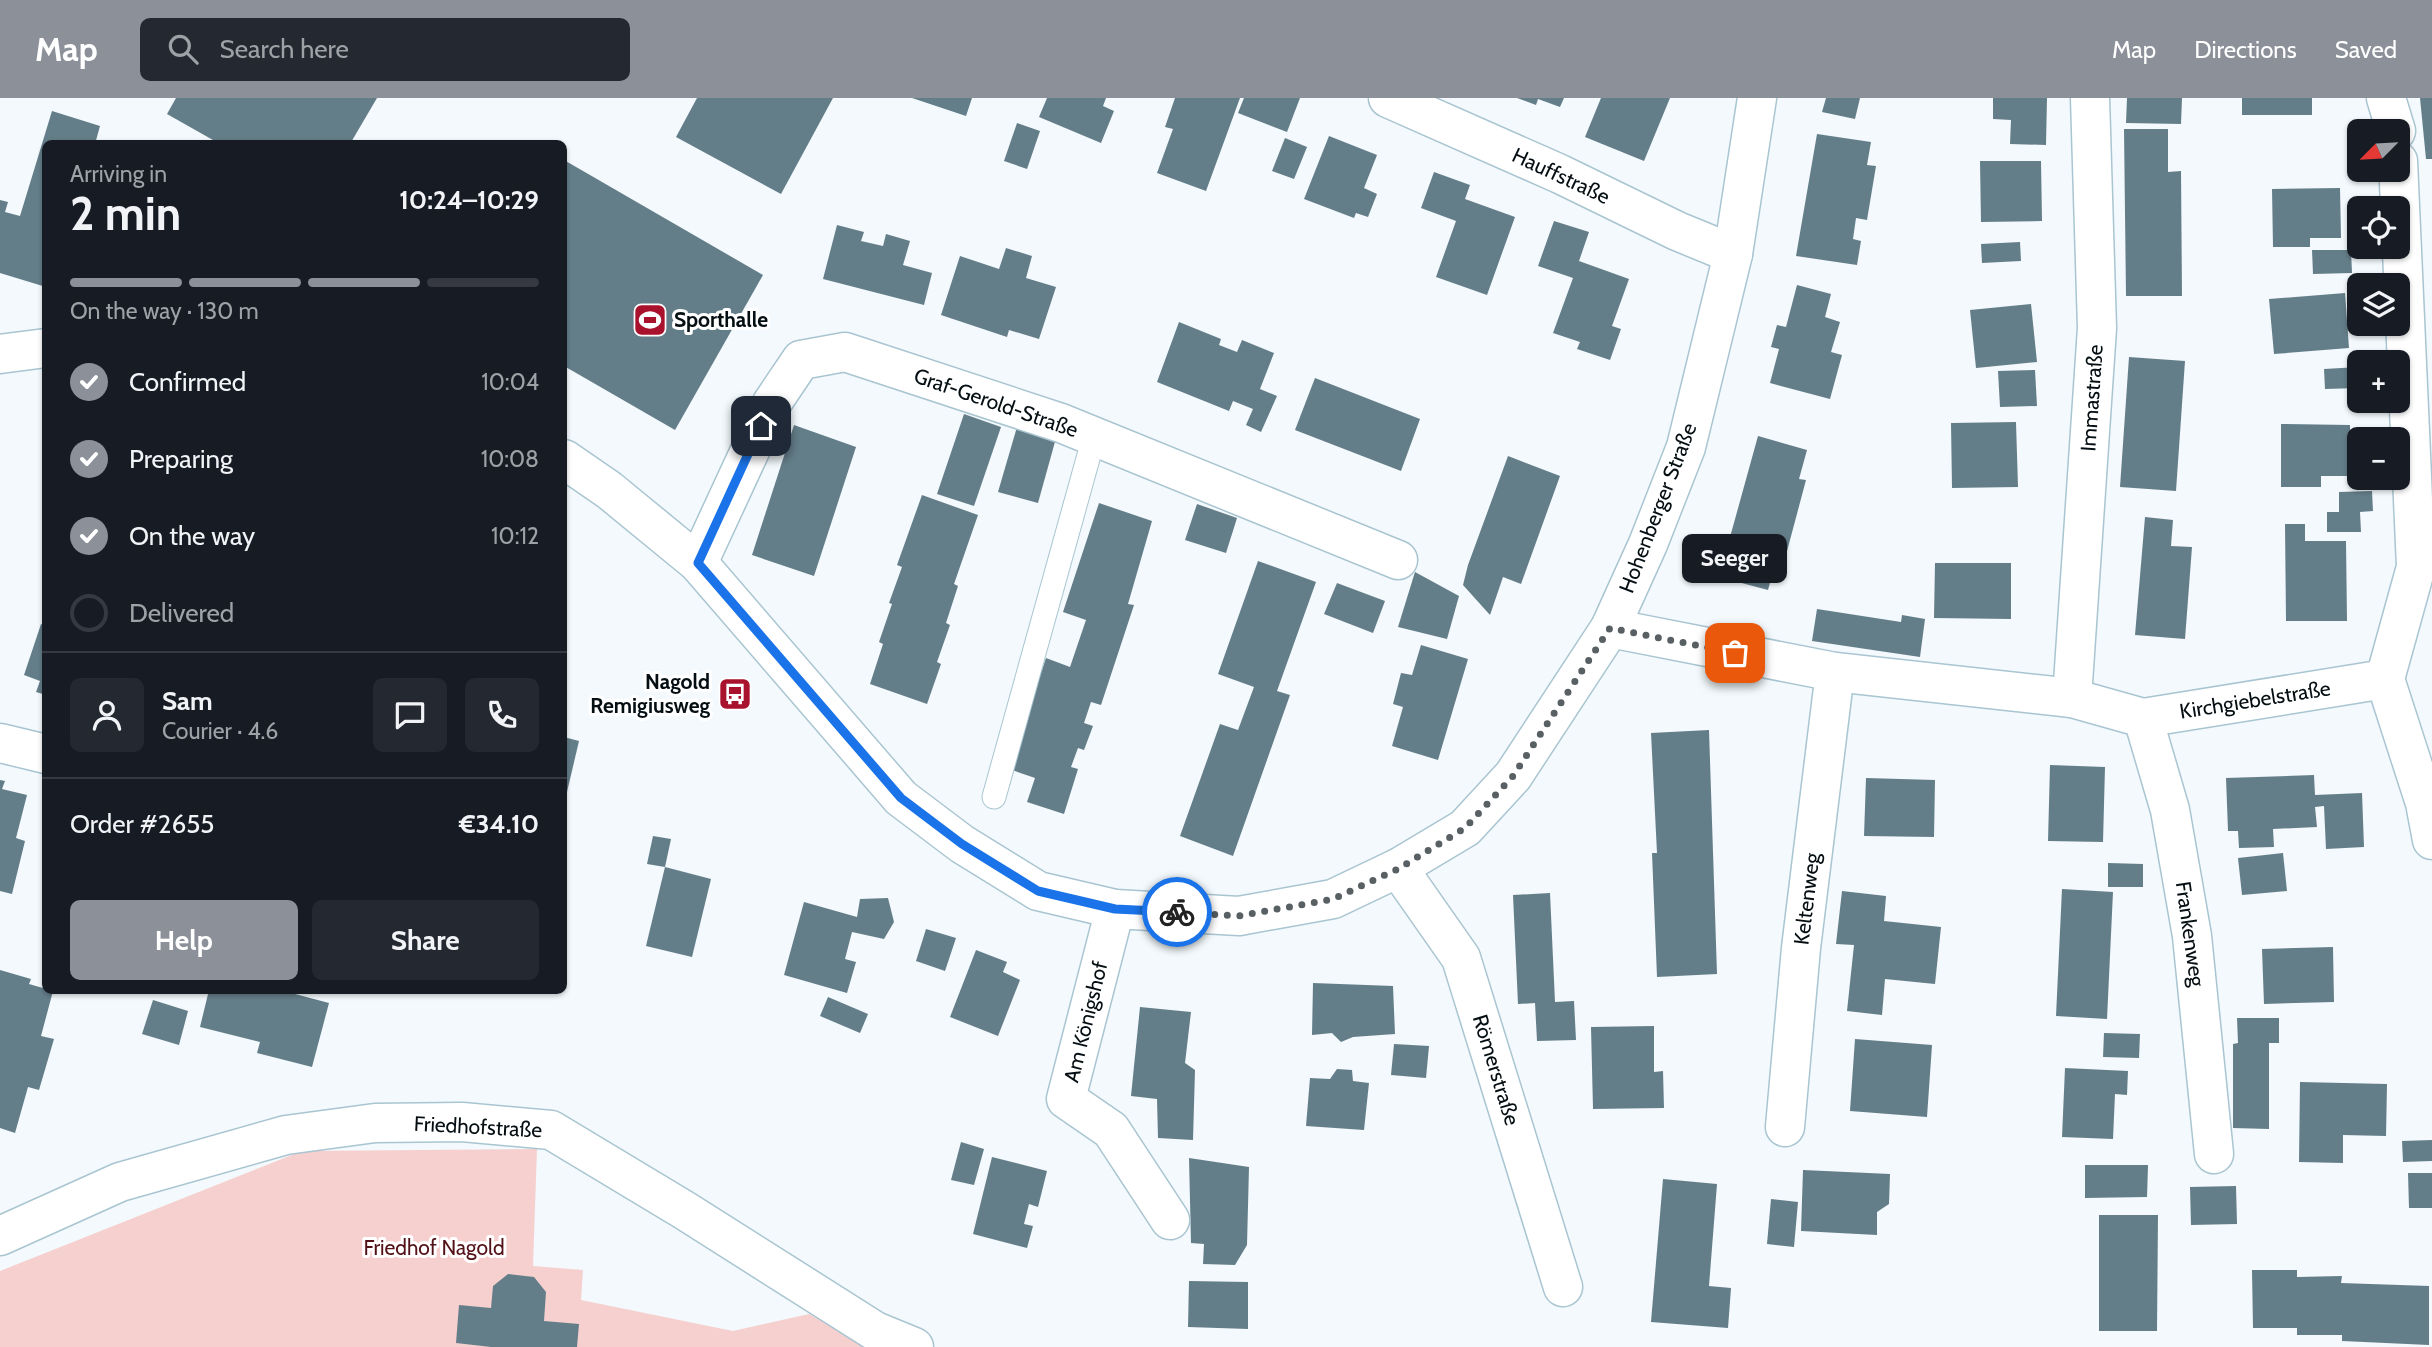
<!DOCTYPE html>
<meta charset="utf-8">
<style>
body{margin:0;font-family:Cabin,sans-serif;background:#242831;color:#f1f3f6;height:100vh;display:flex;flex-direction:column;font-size:26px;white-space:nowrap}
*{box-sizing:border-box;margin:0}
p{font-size:23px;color:#9ea1a6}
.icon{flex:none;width:38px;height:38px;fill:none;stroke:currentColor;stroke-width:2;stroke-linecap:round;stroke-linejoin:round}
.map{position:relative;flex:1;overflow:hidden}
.side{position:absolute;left:42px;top:42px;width:525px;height:854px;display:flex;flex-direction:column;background:#171b24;border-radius:10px;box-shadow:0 2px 5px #0004}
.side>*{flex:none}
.needle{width:46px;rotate:246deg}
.controls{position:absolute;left:2347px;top:21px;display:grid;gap:14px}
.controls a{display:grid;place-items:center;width:63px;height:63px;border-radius:10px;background:#171b24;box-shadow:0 2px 5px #0004;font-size:35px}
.pin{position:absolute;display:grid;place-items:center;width:60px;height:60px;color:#fff;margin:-30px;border-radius:14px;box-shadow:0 4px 10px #0006}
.courier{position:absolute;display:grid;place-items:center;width:70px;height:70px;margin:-35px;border:5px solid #1a73e8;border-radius:50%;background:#fff;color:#222;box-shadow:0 2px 9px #0007}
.bubble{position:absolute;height:49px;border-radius:10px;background:#171b24;box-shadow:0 2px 5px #0004;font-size:23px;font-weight:700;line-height:49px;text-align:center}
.summary em{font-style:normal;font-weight:700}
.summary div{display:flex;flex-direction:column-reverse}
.summary{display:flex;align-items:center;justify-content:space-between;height:119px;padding:0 28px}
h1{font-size:46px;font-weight:700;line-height:52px}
.bar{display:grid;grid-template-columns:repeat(4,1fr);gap:10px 7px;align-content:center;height:84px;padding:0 28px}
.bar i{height:9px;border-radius:5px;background:#363941}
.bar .on{background:#8c9099}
.bar p{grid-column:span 4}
.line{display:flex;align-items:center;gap:18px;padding:0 28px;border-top:2px solid #363941}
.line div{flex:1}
.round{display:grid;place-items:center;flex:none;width:74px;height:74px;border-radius:10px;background:#242831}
ol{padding:0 28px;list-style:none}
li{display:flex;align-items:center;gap:21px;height:77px}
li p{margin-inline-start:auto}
li .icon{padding:7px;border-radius:50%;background:#8c9099;color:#fff;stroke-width:4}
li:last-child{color:#9ea1a6}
li i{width:38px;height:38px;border:4px solid #363941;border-radius:50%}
.primary-button{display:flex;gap:14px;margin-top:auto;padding:14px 28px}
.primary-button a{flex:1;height:80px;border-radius:10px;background:#8c9099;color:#fff;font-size:28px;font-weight:700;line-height:80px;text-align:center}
.primary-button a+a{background:#242831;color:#f1f3f6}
header{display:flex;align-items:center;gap:42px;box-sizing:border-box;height:98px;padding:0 35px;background:#8c9099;color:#fff}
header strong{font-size:33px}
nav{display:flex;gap:38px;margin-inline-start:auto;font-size:24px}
.search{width:490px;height:63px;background:#242831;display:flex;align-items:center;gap:18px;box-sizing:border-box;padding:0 24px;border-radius:10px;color:#9ea1a6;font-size:26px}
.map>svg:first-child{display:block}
.green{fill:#f6d0cf}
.building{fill:#647e89}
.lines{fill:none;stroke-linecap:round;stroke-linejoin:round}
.lane-casing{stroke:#a9c5d1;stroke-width:25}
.street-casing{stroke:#a9c5d1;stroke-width:41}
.lane{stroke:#fff;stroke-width:23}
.street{stroke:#fff;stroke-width:38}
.done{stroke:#586064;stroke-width:7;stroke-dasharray:0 12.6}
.route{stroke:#1a73e8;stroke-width:9}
.labels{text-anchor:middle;stroke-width:6;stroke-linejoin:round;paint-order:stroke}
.street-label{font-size:21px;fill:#050e12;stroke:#fff}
.poi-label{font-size:21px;font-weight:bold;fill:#050e12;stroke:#fff;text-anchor:start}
.park-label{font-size:21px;fill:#531218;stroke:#fff}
</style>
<header>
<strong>Map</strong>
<div class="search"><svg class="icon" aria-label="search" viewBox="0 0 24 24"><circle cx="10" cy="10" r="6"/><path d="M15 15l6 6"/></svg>Search here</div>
<nav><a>Map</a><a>Directions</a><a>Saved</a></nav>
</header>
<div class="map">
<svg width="2432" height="1249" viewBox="0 0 2432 1249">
<rect width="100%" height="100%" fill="#f3f9fc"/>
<path class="green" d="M537,1051l-4,117 50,4 -2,30 152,31 76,-17 59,33h-868v-76l302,-120z"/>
<g class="building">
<path d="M176,0h201l-27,46h-130l-53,-30z"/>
<path d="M697,0h136l-52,96 -105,-57z"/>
<path d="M912,0h60l-6,18z"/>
<path d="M1047,0h59l-3,8 11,5 -13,32 -62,-26z"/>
<path d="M1175,0h65l-34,93 -49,-18 16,-44 -8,-2z"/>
<path d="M1244,0h56l-13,34 -49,-19z"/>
<path d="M1517,0h47l-4,9 -22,-8 -2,6z"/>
<path d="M1601,0h69l-26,63 -59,-24z"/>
<path d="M1826,0h34l-5,21 -33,-7z"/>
<path d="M1993,0h54l-1,47 -36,-1 1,-24 -18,-1z"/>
<path d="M2127,0h55l-1,26 -55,-1z"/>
<rect x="2242" y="0" width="70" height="17"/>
<path d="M2420,0h12v61h-6z"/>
<path d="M52,13l48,15 -5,18h-49v143l-46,-14v-73l8,2 -3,10 15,4z"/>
<path d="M1017,25l23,8 -13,38 -23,-8z"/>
<path d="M2124,31h44v43l13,-1 1,125h-56z"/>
<path d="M1817,36l54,8 -4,23 9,1 -9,54 -11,-2 -3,21 8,2 -4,24 -61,-9z"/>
<path d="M1329,38l48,19 -13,33 13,6 -9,23 -12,-4 -2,5 -50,-19z"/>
<path d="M1285,40l22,9 -13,32 -22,-8z"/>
<path d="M564,62l199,115 -88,155 -111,-64z"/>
<path d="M1980,63h61l1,60 -61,1z"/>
<path d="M1434,74l36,13 -5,14 50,18 -28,78 -51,-18 20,-56 -35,-13z"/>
<path d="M2340,90l1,50h-31v9h-37l-1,-58z"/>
<path d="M1554,123l35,11 -10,29 50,18 -17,47 9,3 -11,31 -33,-11 3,-7 -27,-9 20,-55 -35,-12z"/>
<path d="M837,127l27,7 -3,9 22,5 3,-12 24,7 -7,24 29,8 -8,32 -101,-26z"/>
<path d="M2020,144l1,19 -39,2 -1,-19z"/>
<path d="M1006,150l26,8 -6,22 30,9 -17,52 -30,-9 -2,7 -66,-22 19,-59 39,13z"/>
<path d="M2312,152h39l1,23 -39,1z"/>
<path d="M1797,187l34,9 -6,23 15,5 -9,30 11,3 -12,44 -60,-16 9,-34 -8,-2 6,-22 9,2z"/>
<path d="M2345,195l4,55 -75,6 -5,-55z"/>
<path d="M2031,206l6,58 -61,6 -6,-58z"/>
<path d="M1179,224l42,17 -2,6 18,7 5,-12 32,13 -14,36 17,7 -16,36 -15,-7 7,-16 -20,-8 -4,10 -72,-29z"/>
<path d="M2129,259l56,4 -9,130 -56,-4z"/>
<path d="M2359,269v21l-34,1 -1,-20z"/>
<path d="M2035,272l2,36 -37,1 -2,-36z"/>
<path d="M1315,280l105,41 -19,52 -106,-41z"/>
<path d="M964,316l37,13 -27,79 -37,-12z"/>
<path d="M1019,322l39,11 -20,72 -40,-11z"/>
<path d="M2016,324l2,65 -66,1 -1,-65z"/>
<path d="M2281,326l69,1v26h9v25h-38v11h-40z"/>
<path d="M794,327l62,22 -42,129 -62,-21z"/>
<path d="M1758,338l49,14 -8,29 7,1 -24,90 -8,-2 -6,22 -49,-13z"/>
<path d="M1508,358l52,20 -39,108 -18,-7 -13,38 -27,-30 5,-20z"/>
<path d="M2372,393l1,20 -13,1 1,20h-34v-20h12v-20z"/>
<path d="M922,397l56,20 -24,69 4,2 -12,37 4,2 -13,37 4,2 -14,40 -57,-20 13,-40 -4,-2 13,-38 -3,-1 13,-36 -5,-2z"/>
<path d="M1099,405l53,18 -24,83 6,1 -33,100 -10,-3 -7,21 9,3 -9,24 -6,-2 -7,19 7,2 -14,45 -37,-12 8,-24 -26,-9 37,-111 24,9 16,-47 -23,-8z"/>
<path d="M1197,406l40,14 -11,35 -41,-13z"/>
<path d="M2145,419l28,3 -2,26 21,1 -7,92 -50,-4z"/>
<path d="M2285,426h20v17h41l1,80h-61z"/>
<path d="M1258,463l58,21 -39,109 13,4 -57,161 -53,-20 40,-112 18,6 16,-43 -36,-13z"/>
<path d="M1935,465h76v56l-77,-1z"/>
<path d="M1415,474l44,24 -12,43 -49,-12z"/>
<path d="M1337,485l48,18 -12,32 -49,-19z"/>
<path d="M1817,511l84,13 1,-7 23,4 -5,38 -108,-16z"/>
<path d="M41,526l5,2v69l-10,-3 4,-11 -16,-6z"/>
<path d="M1421,547l47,14 -30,101 -46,-14 11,-39 -10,-3 8,-31 11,2z"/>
<path d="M1709,632l8,244 -60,3 -5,-124h5l-6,-120z"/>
<path d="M564,639l15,4 -12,51h-3z"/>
<path d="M2050,667l55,2 -2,75 -55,-1z"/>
<path d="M2314,677l1,20 47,-2 2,54 -38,2 -2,-43 -9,1 2,20 -44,2 1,18 -35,1 -1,-17h-10l-2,-53z"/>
<path d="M1866,680l69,2 -1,57 -70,-1z"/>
<path d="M0,682l5,1 -3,8 25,6 -11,43 9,3 -13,53 -12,-3z"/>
<path d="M653,738l18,3 -6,28 -18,-3z"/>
<path d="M2283,755l4,38 -45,4 -4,-37z"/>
<path d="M2108,765l35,1v23h-35z"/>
<path d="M665,769l46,12 -19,78 -46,-11z"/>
<path d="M2062,791l51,3 -6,127 -51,-3z"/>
<path d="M1842,793l44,5 -2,25 57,6 -6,57 -50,-5 -3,36 -35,-4 7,-66 -18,-1z"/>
<path d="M1550,795l5,109 19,-1 2,39 -39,1 -2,-38 -17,1 -5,-109z"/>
<path d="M888,800l6,24 -10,17 -32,-7 -7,27 11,3 -9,31 -63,-18 20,-73 53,15 3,-18z"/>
<path d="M926,831l30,9 -11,33 -29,-10z"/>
<path d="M2333,849l1,55 -70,2 -2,-55z"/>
<path d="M976,852l31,12 -4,10 17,8 -22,56 -48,-19z"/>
<path d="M0,872l31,9 -2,5 24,7 -12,45 13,3 -15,51 -11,-3 -13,46 -15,-5z"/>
<path d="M1313,885l80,3 2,48 -42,3 -12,5 -9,-9 -20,2z"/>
<path d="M209,892h71l49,13 -17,64 -55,-14 3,-11 -60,-15z"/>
<path d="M828,899l40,17 -8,19 -40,-17z"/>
<path d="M153,902l35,11 -9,34 -37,-11z"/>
<path d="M1140,909l51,5 -6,51 10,7 -2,70 -35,-2 -1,-39 -26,-3z"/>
<path d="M2237,920h42v25h-10v86l-36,-1v-84l5,-1z"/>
<path d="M1654,928v46l9,-1 1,37 -71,1 -2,-82z"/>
<path d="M2104,935l36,1 -1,24 -36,-1z"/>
<path d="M1855,941l77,6 -5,72 -77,-6z"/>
<path d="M1394,946l35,2 -3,32 -35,-3z"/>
<path d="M2065,970l63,3 -1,24 -12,-1 -2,45 -51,-2z"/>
<path d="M1337,971l15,1 1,11 16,2 -5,47 -58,-4 4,-48 20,1z"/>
<path d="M2300,984l87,2 -1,52 -43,-1v28l-44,-1z"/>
<path d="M2432,1042v21l-29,1 -1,-21z"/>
<path d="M961,1044l23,7 -10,36 -23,-5z"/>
<path d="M992,1059l55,14 -9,36 -9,-3 -5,20 9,2 -6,22 -54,-14z"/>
<path d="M1189,1060l60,9 -2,78 -12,20 -32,-1 1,-20 -13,-1z"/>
<path d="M2085,1067h63l-1,32 -62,1z"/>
<path d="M1803,1072l87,4 -1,30 -12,8v23l-76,-4z"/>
<path d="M2408,1075h24v35h-23z"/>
<path d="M1663,1081l54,5 -8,102 22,2 -3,40 -77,-6z"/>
<path d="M2236,1088l1,38 -46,1 -1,-38z"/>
<path d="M1771,1101l27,3 -4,45 -27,-3z"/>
<path d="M2099,1117h59l-1,116h-58z"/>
<path d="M2252,1172h45v7l45,-1 -1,7 88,3v59l-87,-4v-6h-45v-7h-44z"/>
<path d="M508,1176l26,3 12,15 -2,29 35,3 -2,23h-86l-35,-4 3,-38 32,3 2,-22z"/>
<path d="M1189,1183l59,1v47l-60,-2z"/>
</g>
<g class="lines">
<defs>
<path id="lane" d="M994,699l100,-360"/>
<g id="street">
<path d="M1388,0l172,76 117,57 56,23"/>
<path d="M2386,0l10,33"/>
<path d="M0,256l46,-6"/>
<path d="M564,361l45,31 89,73 203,235 61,46 76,47 77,18 124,7 94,-17 65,-31 67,-40 48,-52 97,-148 38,-84 38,-97 47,-193 24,-156"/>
<path d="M698,465l74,-160 29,-43 44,-8 216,71 337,137"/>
<path d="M1610,530l225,44 237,26 71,20 242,-39 31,-112 -18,-406"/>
<path d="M2385,581l40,124 7,37"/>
<path d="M2072,600l25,-370 -7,-230"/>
<path d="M2143,620l27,92 22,126 22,218"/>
<path d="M0,645l46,11"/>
<path d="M1398,770l63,90 102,329"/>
<path d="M1115,811l-49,190 45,31 59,90"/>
<path d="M1785,1029l16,-179 34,-276"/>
<path d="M0,1138l120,-54 166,-47 89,-12 87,-1 89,8 133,80 191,121 39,16"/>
</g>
</defs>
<use href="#lane" class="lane-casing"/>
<use href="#street" class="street-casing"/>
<use href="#lane" class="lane"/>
<use href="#street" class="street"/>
</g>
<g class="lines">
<path class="done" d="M1177,814l62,4 94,-17 65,-30 67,-41 48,-52 97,-148 125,25"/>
<path class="route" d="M761,328l-63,137 203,235 61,46 76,47 77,18 62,3"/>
</g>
<defs>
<symbol id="stadium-square" viewBox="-11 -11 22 22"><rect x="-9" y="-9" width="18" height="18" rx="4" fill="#a9122d" stroke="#fff"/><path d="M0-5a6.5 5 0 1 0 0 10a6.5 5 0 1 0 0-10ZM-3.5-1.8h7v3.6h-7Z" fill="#fff"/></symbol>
<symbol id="bus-square" viewBox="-11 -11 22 22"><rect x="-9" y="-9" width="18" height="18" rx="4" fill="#a9122d" stroke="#fff"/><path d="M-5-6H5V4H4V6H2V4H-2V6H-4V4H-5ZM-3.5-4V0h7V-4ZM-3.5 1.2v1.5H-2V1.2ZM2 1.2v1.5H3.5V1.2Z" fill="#fff"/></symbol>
</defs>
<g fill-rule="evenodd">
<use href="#stadium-square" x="631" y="203" width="38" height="38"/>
<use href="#bus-square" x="716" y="577" width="38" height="38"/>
</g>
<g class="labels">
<g class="street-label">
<text transform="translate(1561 78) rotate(25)" y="7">Hauffstraße</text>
<text transform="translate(2092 300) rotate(-86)" y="7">Immastraße</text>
<text transform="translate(996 305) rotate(19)" y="7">Graf-Gerold-Straße</text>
<text transform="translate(1658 410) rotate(-69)" y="7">Hohenberger Straße</text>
<text transform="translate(2255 602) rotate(-9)" y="7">Kirchgiebelstraße</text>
<text transform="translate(1807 801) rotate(-83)" y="7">Keltenweg</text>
<text transform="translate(2190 836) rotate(82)" y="7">Frankenweg</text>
<text transform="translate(1086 924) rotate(-76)" y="7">Am Königshof</text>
<text transform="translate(1496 972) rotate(73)" y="7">Römerstraße</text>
<text transform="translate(478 1029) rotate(3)" y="7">Friedhofstraße</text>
</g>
<g class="poi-label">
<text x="674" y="229">Sporthalle</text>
<text x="710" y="591" text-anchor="end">Nagold<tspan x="710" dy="24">Remigiusweg</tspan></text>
</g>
<g class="park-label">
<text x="434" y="1157">Friedhof Nagold</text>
</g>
</g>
</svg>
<div class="controls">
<a><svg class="needle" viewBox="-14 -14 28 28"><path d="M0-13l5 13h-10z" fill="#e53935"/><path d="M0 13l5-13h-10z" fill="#9ea1a6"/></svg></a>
<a><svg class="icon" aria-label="locate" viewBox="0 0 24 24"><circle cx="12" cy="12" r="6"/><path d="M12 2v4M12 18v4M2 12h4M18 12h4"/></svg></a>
<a><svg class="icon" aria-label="layers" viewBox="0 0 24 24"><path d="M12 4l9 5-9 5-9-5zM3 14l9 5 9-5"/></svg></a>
<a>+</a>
<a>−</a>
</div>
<div class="pin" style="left:1735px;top:555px;background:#ea580c"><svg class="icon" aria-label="bag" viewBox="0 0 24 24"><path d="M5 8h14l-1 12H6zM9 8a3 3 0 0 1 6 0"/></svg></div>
<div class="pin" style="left:761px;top:328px;background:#1f2937"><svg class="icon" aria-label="home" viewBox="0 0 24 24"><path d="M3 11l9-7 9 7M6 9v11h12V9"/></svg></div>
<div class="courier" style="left:1177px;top:814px"><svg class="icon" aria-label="bike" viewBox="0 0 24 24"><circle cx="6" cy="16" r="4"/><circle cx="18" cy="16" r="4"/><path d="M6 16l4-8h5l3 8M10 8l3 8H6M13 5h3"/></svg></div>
<div class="bubble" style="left:1682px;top:436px;width:105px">Seeger</div>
<section class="side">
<div class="summary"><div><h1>2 min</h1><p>Arriving in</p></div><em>10:24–10:29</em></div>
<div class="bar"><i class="on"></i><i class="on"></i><i class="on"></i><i></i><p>On the way · 130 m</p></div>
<ol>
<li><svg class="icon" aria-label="check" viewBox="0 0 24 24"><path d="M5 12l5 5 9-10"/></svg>Confirmed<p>10:04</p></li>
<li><svg class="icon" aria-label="check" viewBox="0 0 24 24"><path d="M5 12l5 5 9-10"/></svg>Preparing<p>10:08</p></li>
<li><svg class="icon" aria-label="check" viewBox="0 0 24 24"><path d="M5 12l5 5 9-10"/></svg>On the way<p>10:12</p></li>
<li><i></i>Delivered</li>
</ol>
<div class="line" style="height:126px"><a class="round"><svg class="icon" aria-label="person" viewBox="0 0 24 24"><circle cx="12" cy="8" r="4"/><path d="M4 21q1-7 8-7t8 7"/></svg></a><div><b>Sam</b><p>Courier · 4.6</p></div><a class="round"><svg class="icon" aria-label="chat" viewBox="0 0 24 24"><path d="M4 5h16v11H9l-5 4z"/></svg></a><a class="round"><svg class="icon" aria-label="phone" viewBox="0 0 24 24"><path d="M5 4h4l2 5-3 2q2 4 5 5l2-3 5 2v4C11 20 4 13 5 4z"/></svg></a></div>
<div class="line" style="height:91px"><div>Order #2655</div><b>€34.10</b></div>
<div class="primary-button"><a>Help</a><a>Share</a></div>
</section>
</div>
